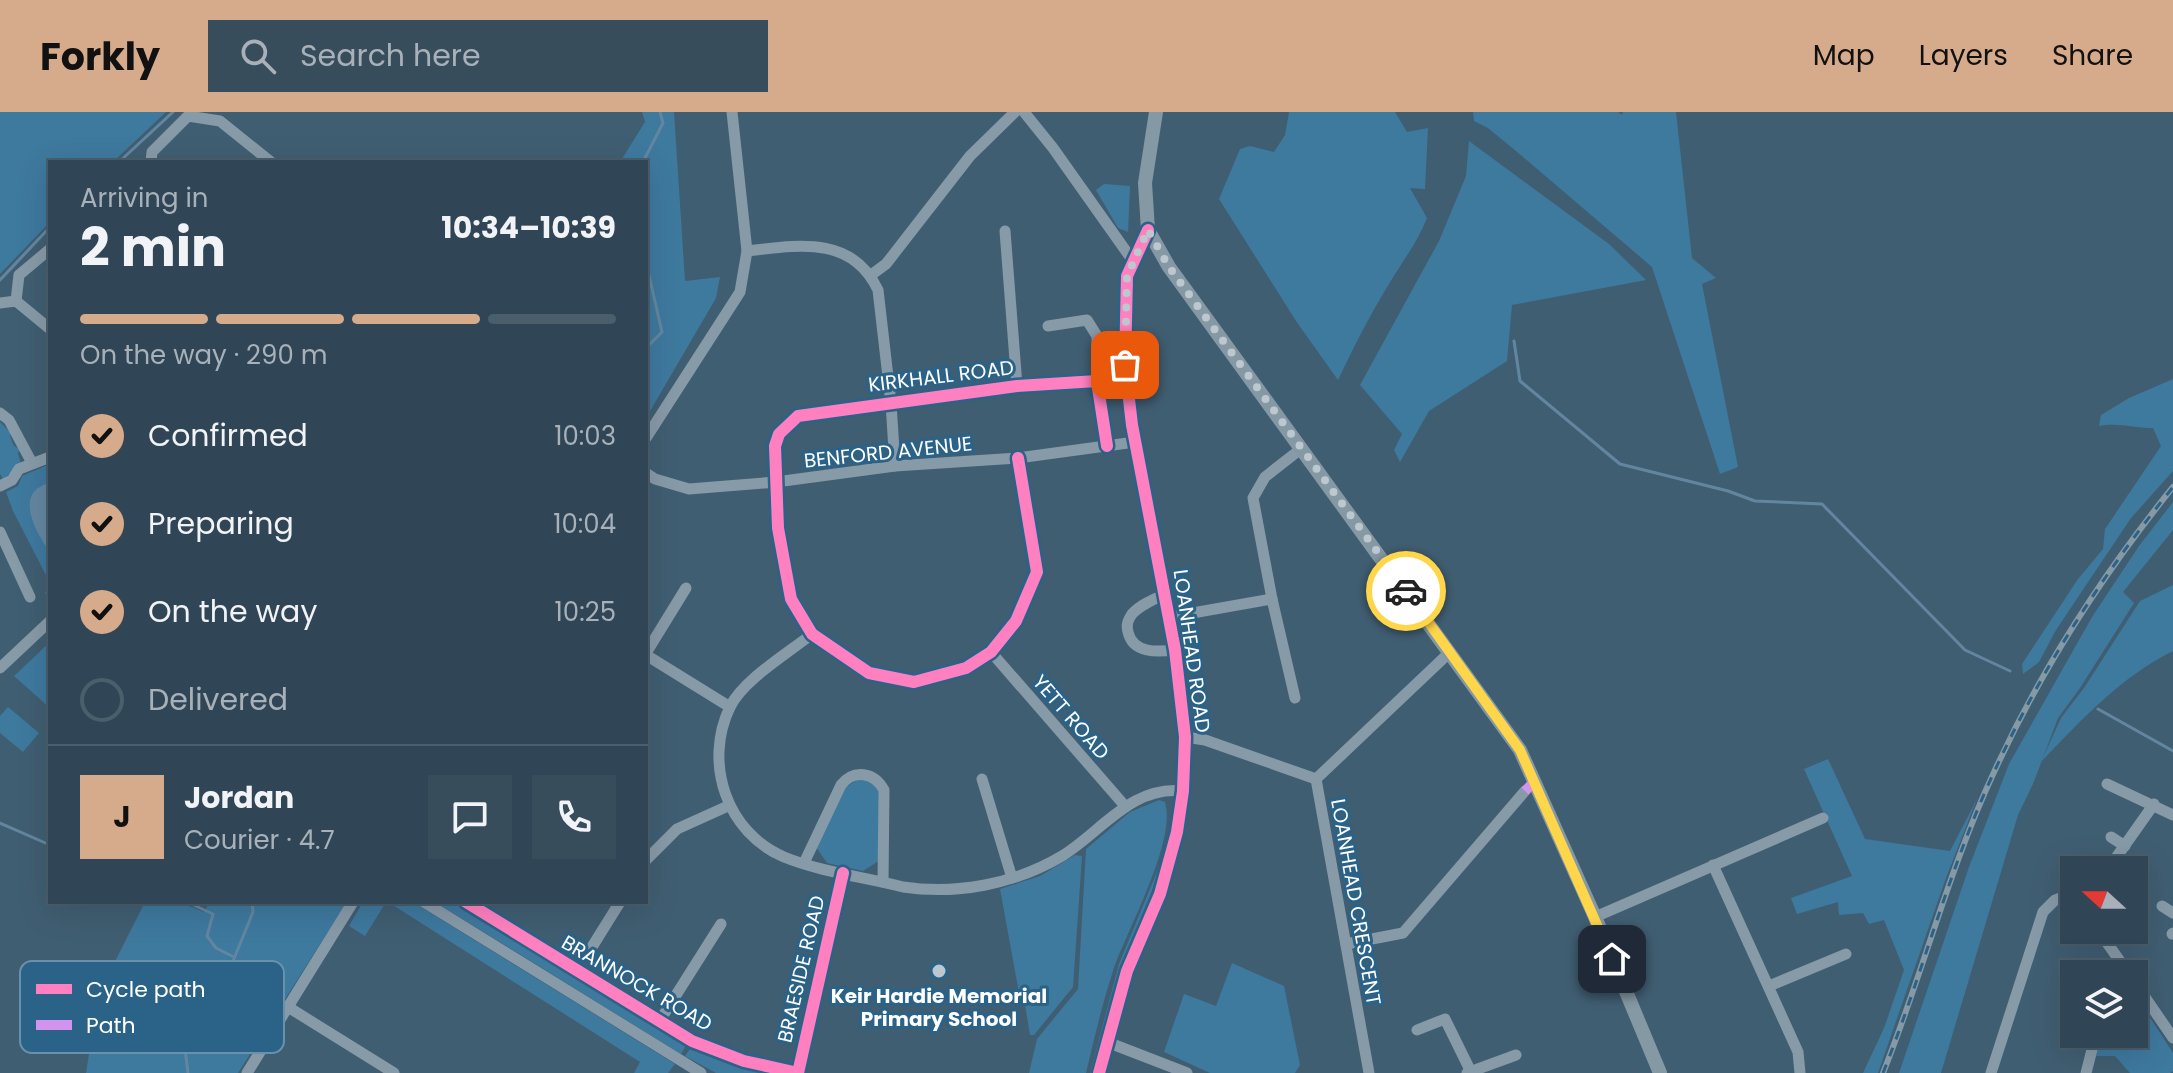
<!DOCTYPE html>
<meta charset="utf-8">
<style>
body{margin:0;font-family:Poppins,sans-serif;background:#384d5c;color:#f1f3f6;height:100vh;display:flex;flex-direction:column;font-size:30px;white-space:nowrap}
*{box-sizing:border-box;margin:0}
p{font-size:26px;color:#a8b1b9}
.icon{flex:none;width:44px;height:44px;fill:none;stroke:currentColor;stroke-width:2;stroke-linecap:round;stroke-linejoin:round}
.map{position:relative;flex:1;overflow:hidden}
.drawer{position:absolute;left:48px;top:48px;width:600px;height:744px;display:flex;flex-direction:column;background:#304656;border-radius:0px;box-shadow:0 8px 32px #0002,0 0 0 2px #4b5e6c}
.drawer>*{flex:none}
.needle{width:52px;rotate:291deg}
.buttons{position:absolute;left:2060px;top:744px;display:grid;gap:16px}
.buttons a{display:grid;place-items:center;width:88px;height:88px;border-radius:0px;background:#304656;box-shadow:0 8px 32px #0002,0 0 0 2px #4b5e6c;font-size:40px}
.pin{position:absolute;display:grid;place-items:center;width:68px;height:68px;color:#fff;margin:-34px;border-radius:16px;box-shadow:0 4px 12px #0006}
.courier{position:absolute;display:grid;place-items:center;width:80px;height:80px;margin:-40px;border:6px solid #ffd54a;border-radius:50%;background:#fff;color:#222;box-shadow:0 2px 10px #0007}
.overview em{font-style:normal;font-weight:700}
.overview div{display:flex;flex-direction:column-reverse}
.overview{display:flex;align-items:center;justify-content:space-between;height:136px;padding:0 32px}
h1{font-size:52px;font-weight:700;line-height:60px}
.bar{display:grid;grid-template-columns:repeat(4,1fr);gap:12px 8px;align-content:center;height:96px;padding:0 32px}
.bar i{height:10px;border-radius:6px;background:#4b5e6c}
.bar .active{background:#d6ab8b}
.bar p{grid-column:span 4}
.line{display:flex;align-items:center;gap:20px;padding:0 32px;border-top:2px solid #4b5e6c}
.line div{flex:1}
.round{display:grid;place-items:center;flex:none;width:84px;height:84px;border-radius:0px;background:#384d5c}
ol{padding:0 32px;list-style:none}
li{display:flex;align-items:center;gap:24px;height:88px}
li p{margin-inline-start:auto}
li .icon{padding:8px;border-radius:50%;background:#d6ab8b;color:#111;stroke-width:4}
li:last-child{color:#a8b1b9}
li i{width:44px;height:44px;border:4px solid #4b5e6c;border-radius:50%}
header{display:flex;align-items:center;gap:48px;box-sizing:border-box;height:112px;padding:0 40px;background:#d6ab8b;color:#111}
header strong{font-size:38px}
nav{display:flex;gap:44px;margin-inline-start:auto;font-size:28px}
.search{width:560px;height:72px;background:#384d5c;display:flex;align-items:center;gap:20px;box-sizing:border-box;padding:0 28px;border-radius:0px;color:#a8b1b9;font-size:30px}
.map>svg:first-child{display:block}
.green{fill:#3e799e}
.water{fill:#6386a0}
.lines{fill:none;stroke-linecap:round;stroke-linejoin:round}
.stream{stroke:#6386a0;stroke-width:3}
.minor{stroke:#879aa8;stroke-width:11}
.major{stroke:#8599a5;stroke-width:14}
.rail-casing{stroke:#869aa6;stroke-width:6}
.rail{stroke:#2a6288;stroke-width:3;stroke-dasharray:9;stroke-linecap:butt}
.quiet{stroke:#d193ec;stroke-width:10;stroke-dasharray:20 10;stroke-linecap:butt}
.cycleway-casing{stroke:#2a6288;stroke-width:17}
.cycleway{stroke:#ff80c0;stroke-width:12}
.done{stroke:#bcc7ce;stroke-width:8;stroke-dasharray:0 14.4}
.route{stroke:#ffd54a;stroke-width:10}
.poi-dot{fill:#bcc7ce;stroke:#2a6288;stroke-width:3}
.labels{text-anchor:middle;stroke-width:6;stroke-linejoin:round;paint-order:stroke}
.street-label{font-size:20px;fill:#fff;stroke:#2a6288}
.poi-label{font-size:20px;font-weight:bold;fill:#fff;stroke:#2a6288}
.key{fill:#2a6288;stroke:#6a91ac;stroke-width:2}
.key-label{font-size:22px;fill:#fff}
</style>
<header>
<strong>Forkly</strong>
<div class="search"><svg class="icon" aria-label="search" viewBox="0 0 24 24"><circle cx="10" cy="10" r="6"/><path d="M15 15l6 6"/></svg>Search here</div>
<nav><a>Map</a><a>Layers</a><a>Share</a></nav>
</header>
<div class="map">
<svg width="2173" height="961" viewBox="0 0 2173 961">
<rect width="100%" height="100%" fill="#405e72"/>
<g class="green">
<path d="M0,0h166l-53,50h-63v60l-50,52z"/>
<path d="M642,0h32l11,169 35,-4 -4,21 -70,120v-256h-26l25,-40z"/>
<path d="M1289,0h106l12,20 21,-4 -3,61 -15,-1 17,30c-9,23 -22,40 -35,61 -20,32 -38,67 -54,101l-42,-59 -77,-122 21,-50 10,-3 24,6 11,-17z"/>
<path d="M1473,0h145l4,3 1,-3h53l16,146 24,20 -14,6 36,183 -18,7 -68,-207 -130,-111 -34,-28 -14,-7z"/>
<path d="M1469,29l140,103 37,36 -134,25 -5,56 -78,50 -29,51 -6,-12 8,-16 -42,-49 79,-144 27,-65z"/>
<path d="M1104,72l26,2 -2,46 -10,-4 -22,-38z"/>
<path d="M2173,267v92l-42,47 -75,112 -17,32 -16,12 -1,-10 56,-85 25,-30 2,-20 56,-83 -8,-18c-19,0 -36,-6 -54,-2l2,-11 28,-17z"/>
<path d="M0,310l11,11 -1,3 4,10 6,3 -2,4 3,11 -18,15 -3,-5z"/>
<path d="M50,352v119l-37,-72 -7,-19 12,-6 4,-10z"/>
<path d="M2173,390v28l-50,62 11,11 -54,85 -22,30 -25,66 -15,31 -77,258h-42l70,-206 40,-103 83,-147 47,-71z"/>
<path d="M2173,473v66c-51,25 -93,70 -132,111l20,-44 23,-30 56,-87z"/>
<path d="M50,530v66l-36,-32z"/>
<path d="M8,595l31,26 -16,19 -23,-19v-17z"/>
<path d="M1828,647l37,80 85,12 27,-52 -31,79 -68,195h-15l21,-45 20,-58 -20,-50 -15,4 -6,-11 -24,2 -1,-13 -41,12 -6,-16 61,-22 -48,-107z"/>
<path d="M859,667c11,2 17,6 21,16v65l-17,11 -36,-8 -11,-16 30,-60z"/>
<path d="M1159,688l6,2c12,39 -39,130 -52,169 -11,34 -19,68 -27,102h-57l8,-34 41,-50 8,-140 44,-37z"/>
<path d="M1075,743l7,1 -9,131 -39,48h-4l-7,-42h-4l-19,-104 40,-13z"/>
<path d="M1159,755l2,1 -42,106 -26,99h-3l29,-109z"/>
<path d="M145,790h34l25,10 6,-10h137l-109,171h-152l12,-78z"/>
<path d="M363,790h23l-21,34 -16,-10z"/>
<path d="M388,790h25l262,162 -7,9h-34l6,-11z"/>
<path d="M435,790h20l232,142 -6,10z"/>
<path d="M1232,851l52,23 16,79 -5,8h-85l-46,-21 20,-58 32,12z"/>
<path d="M2143,895l30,46v18l-3,2h-40l-15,-17h-19l2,-8h20l5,-14h11v-20z"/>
<path d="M692,934l26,12 59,15h-61l-31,-17z"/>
</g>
<path class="water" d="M50,371v69c-15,-20 -37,-61 0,-69z"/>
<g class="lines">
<g class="stream">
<path d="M119,50l54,-50"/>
<path d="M643,50l20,-39 -3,-11"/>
<path d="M646,92v34"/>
<path d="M646,150l16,70 -16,16"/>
<path d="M0,168l50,-53"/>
<path d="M1514,229l6,40 100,83 108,27 27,10 67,3 143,146 45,21"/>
<path d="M47,481l3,-6"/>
<path d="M2098,597l75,42"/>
<path d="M0,711l50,22"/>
<path d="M187,790l26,12 -6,22 9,12 16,8"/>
<path d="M188,961l-3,-24 26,-34 42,-103 -1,-10"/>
</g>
<g class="minor">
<path d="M1024,0l29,36 80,113"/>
<path d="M151,50l1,-10 36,-36 32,5 51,41"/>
<path d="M1005,119l12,155"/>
<path d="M747,139c51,-6 105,-16 131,39l13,113 4,63"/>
<path d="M871,163l15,-11 84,-108 45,-44"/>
<path d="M16,189l3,-26 31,-26"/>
<path d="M0,191l16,-2 34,28"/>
<path d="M1048,214l39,-6 10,16v45"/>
<path d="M0,301l9,7 23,43"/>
<path d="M646,326l94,-146 7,-41 -15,-139"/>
<path d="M1018,346l19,114 -21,49 -25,31 -25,16 -52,14 -45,-9 -57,-39 -21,-35 -13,-71 -3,-82 4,-12 19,-18 219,-30 80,-5 10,65"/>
<path d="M646,361l9,6 34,10 87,-7 119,-16 123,-8 117,-16"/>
<path d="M0,374l12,-6 7,-11 31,-12"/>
<path d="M0,420l30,65"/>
<path d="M1165,482c-11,5 -25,11 -33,20 -4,6 -6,10 -4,18 5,22 30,20 47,18"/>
<path d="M1170,505l102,-18"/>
<path d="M812,522c-24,19 -69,46 -82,73 -27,56 -3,126 54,150 37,15 80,20 119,30 54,8 112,-3 159,-31 39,-24 70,-71 121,-65"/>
<path d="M991,540l134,154"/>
<path d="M646,541l40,-65"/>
<path d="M646,543l84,52"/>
<path d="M0,556l50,-47"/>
<path d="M1295,586l-23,-99 -19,-101 12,-21 37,-29"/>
<path d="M1185,625l20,3 111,39 53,294"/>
<path d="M982,667l30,99"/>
<path d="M1316,667l134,-127"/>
<path d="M2107,672l66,31"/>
<path d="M2111,725l14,9"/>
<path d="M646,748l31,-31 51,-23"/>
<path d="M2113,750l41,-58"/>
<path d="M804,751l37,-78c13,-16 33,-13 43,5l-1,92"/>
<path d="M1713,753l85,187 2,21"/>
<path d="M424,790l277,171"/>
<path d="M466,790l226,139 52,20 54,12 45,-200"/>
<path d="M2162,794l11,7"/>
<path d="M1595,805l228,-99"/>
<path d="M2098,818l31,44"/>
<path d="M2172,822l1,-1"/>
<path d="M1346,832l57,-11 122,-142"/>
<path d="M587,843l33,-53"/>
<path d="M2134,869l39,57"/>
<path d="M1769,874l77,-32"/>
<path d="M288,895l106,66"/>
<path d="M659,910l62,-98"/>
<path d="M1417,918l28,-11 26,53"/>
<path d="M1107,930l80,31"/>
<path d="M247,961l106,-171"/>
<path d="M1099,961l28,-102 33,-77 17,-62 6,-41 2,-54 -10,-87 -43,-225 -7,-60 2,-89 21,-46"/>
<path d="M1467,961l49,-18"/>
<path d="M1991,961l52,-161 12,-12 10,-4 9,4"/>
<path d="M2086,961l10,-39"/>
</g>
<path class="major" d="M1156,0l-11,71 3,47 21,37 351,483 75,167 65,156"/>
<defs>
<path id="rail" d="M1883,961c40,-100 66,-205 112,-303 47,-102 108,-196 178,-283"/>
</defs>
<use href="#rail" class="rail-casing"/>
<use href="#rail" class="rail"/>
<path class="quiet" d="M1525,679l10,-10"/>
<defs>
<g id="cycleway">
<path d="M1018,346l19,114 -21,49 -25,31 -25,16 -52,14 -45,-9 -57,-39 -21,-35 -13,-71 -3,-82 4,-12 19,-18 219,-30 80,-5 10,65"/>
<path d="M466,790l226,139 52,20 54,12 45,-200"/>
<path d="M1099,961l28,-102 33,-77 17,-62 6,-41 2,-54 -10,-87 -43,-225 -7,-60 2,-89 21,-46"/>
</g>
</defs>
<use href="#cycleway" class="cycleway-casing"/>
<use href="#cycleway" class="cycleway"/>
</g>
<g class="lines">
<path class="done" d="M1125,253l2,-89 21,-46 21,37 237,324"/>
<path class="route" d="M1406,479l114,159 92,209"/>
</g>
<circle class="poi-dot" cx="939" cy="859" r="8"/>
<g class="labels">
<g class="street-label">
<text transform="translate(941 264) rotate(-7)" y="7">KIRKHALL ROAD</text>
<text transform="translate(888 340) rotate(-6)" y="7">BENFORD AVENUE</text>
<text transform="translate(1192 539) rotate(82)" y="7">LOANHEAD ROAD</text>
<text transform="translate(1071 605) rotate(49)" y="7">YETT ROAD</text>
<text transform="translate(1356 790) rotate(80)" y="7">LOANHEAD CRESCENT</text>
<text transform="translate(801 857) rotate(-77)" y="7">BRAESIDE ROAD</text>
<text transform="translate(637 871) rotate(30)" y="7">BRANNOCK ROAD</text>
</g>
<g class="poi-label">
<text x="939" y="891">Keir Hardie Memorial<tspan x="939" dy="23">Primary School</tspan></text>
</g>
</g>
<rect x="20" y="849" width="264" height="92" rx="12" class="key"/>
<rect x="36" y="872" width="36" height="10" fill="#ff80c0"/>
<rect x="36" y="908" width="36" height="10" fill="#d193ec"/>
<g class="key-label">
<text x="86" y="885">Cycle path</text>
<text x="86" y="921">Path</text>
</g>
</svg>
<div class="buttons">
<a><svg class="needle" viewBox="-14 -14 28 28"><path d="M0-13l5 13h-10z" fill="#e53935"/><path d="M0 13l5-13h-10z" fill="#a8b1b9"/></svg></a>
<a><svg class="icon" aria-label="layers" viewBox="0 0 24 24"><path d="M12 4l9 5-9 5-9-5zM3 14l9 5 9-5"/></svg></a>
</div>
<div class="pin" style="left:1125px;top:253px;background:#ea580c"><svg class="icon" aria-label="bag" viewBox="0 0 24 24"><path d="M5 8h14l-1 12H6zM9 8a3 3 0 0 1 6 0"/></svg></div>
<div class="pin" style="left:1612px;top:847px;background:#1f2937"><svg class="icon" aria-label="home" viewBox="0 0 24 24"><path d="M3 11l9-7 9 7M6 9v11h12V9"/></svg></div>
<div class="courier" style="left:1406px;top:479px"><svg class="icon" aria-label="car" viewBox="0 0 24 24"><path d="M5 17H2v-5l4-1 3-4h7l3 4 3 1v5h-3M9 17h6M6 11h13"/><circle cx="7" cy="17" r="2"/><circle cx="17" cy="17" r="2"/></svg></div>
<section class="drawer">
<div class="overview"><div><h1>2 min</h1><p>Arriving in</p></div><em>10:34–10:39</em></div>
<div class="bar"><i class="active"></i><i class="active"></i><i class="active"></i><i></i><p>On the way · 290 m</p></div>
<ol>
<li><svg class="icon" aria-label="check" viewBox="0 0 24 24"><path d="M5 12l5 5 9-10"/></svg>Confirmed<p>10:03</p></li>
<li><svg class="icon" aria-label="check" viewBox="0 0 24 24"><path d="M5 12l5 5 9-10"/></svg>Preparing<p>10:04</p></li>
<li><svg class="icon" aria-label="check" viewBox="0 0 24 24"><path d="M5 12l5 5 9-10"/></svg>On the way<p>10:25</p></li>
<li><i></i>Delivered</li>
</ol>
<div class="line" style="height:144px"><b class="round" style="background:#d6ab8b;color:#111">J</b><div><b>Jordan</b><p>Courier · 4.7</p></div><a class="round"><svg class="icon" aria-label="chat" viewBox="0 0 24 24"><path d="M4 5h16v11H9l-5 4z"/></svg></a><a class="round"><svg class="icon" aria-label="phone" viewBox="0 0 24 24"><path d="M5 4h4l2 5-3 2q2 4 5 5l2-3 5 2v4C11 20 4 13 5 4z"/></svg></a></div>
</section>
</div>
